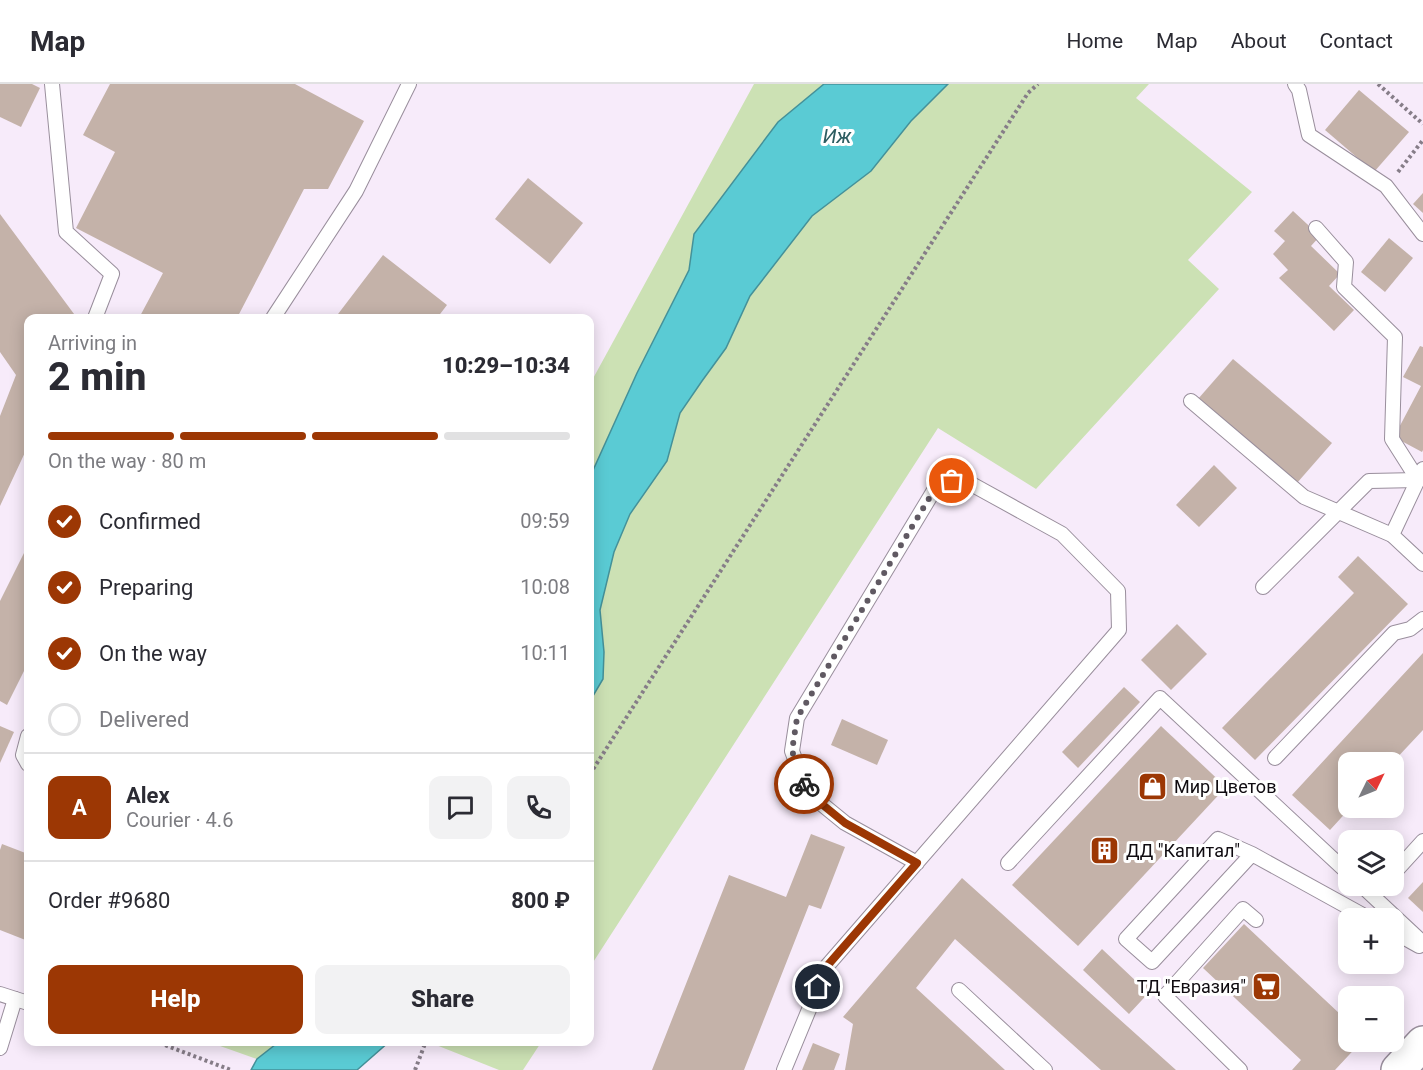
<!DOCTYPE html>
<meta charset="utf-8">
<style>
body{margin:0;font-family:Roboto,sans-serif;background:#f2f2f3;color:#2b2b33;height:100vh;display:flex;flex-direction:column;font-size:22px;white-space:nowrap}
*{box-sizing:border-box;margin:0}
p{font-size:20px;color:#7c7c81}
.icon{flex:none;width:33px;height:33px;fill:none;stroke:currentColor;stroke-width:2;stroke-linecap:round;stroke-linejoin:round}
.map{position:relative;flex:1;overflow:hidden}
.panel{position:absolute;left:24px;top:230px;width:570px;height:732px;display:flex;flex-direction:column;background:#fff;border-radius:12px;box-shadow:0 3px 15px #0003}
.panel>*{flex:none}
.needle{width:39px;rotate:47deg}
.tools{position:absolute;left:1338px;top:668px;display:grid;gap:12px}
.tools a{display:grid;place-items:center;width:66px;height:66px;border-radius:12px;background:#fff;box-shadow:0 3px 15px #0003;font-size:30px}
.pin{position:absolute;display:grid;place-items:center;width:51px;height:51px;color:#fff;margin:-26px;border:3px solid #fff;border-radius:50%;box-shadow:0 2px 6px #0007}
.courier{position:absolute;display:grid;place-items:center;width:60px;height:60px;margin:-30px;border:4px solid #9c3704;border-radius:50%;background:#fff;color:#222;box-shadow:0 2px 8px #0007}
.overview em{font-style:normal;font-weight:800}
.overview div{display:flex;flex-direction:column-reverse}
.overview{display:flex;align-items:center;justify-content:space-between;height:102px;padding:0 24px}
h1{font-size:39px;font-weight:800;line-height:45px}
.bar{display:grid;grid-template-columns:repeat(4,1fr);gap:9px 6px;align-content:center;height:72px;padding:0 24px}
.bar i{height:8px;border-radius:4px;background:#e1e1e2}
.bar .current{background:#9c3704}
.bar p{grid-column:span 4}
.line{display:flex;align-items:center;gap:15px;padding:0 24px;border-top:2px solid #e1e1e2}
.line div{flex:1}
.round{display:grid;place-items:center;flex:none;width:63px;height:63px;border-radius:12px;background:#f2f2f3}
ol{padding:0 24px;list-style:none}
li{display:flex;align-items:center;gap:18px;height:66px}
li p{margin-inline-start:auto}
li .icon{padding:6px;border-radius:50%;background:#9c3704;color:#fff;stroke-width:4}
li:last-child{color:#7c7c81}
li i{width:33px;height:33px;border:3px solid #e1e1e2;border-radius:50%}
.cta{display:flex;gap:12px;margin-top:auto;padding:12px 24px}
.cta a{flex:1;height:69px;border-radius:12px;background:#9c3704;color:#fff;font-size:24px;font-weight:800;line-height:69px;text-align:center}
.cta a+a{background:#f2f2f3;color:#2b2b33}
header{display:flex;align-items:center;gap:36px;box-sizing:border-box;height:84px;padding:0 30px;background:#fff;border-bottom:2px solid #e1e1e2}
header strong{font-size:28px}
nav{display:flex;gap:33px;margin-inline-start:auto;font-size:21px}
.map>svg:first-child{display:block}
.green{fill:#cce1b4}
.water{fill:#5acbd4;stroke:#449199;stroke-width:1.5}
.building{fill:#c4b2a9}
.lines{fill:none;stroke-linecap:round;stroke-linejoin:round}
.service-casing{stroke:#998e9c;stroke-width:16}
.primary-casing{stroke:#998e9c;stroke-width:36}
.path{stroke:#867d88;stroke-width:4;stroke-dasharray:3 3;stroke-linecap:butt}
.service{stroke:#fff;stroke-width:14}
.primary{stroke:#fff;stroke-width:33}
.done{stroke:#605962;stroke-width:6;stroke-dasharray:0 10.8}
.route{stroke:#9c3704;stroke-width:8}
.labels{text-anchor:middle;stroke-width:6;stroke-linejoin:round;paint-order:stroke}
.poi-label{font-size:18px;fill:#0f0b10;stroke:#fff;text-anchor:start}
.water-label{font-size:20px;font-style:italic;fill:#2d5d61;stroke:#fff}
</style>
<header>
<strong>Map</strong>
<nav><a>Home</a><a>Map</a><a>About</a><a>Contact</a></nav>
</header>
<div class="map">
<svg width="1423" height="986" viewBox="0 0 1423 986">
<rect width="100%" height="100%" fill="#f7ebfa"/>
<g class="green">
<path d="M754,0h70l-46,38 -84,112 -5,36 -52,103 -47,104v-93z"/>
<path d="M948,0h201l-13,14 116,94 -64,68 31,29 -183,200 -98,-61 -348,539v-266l13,-22 1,-27 -4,-42 14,-58 16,-38 37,-53 13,-48 22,-32 24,-33 24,-52 62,-80 59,-45 40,-50z"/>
<path d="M206,957h74l-23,18z"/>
<path d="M426,957h116l-19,29h-24z"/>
</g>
<g class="water">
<path d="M824,0h124l-37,37 -40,50 -59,45 -62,80 -24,52 -24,33 -22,32 -13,48 -37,53 -16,38 -14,58 4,42 -1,27 -13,22v-224l47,-104 52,-103 5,-36 84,-112z"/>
<path d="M280,957h110l-33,29h-106l6,-11z"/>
</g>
<g class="building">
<path d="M0,0h32l8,4 -19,39 -21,-10z"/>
<path d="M110,0h185l69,37 -36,68h-24l-67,129h-98l24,-45 -87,-45 39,-76 -32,-17z"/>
<path d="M1359,6l50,42 -35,40 -49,-42z"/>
<path d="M528,94l55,45 -33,41 -55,-45z"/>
<path d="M1423,109v20l-10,-9z"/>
<path d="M1293,127l27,25 -9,10 29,28 -11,12 25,24 -20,21 -55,-53 9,-8 -15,-16 12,-13 -11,-10z"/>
<path d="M0,130l77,104h-49v128l-28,60v-90l16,-41 -16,-23z"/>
<path d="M1389,154l24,20 -28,34 -24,-20z"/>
<path d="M383,171l64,50 -10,13h-42l-2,-2 -2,2h-56z"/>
<path d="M1420,262l3,1v103l-1,2 -28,-15 27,-51 -18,-9z"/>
<path d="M1233,275l99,84 -35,40 -99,-84z"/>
<path d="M1214,381l23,23 -38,39 -23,-22z"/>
<path d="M28,461v118l-21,42 -7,-4v-100z"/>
<path d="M1358,472l50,48 -153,156 -33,-32 132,-135 -16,-16z"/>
<path d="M1177,540l30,30 -36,36 -30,-30z"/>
<path d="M1423,569v77l-30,32h-45v45h3l-21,23 -38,-35z"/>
<path d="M1124,603l16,15 -62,66 -16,-16z"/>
<path d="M842,635l46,21 -11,25 -46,-20z"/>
<path d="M0,642l14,6 -14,31z"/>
<path d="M1161,642l65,61 -148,159 -66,-61z"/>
<path d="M811,750l34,13 -24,62 -12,-4 -65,165h-92l77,-195 57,22z"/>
<path d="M2,760l26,10v87l-28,-11v-80z"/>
<path d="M962,794l214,192h-75l-146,-131 -39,49 89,82h-160l8,-46 -10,-7z"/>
<path d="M1423,798v30l-15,-14z"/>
<path d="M1244,840l96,90 8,-8v35h14l-27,29h-43l9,-10 -98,-92z"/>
<path d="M1102,865l36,34 6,-6 10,10 -25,27 -46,-44z"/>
<path d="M813,959l27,11 -6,16h-32z"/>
</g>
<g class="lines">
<defs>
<g id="service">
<path d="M52,0l14,148 46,42 -17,44"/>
<path d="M1295,0l4,6 10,45 77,51 37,48"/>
<path d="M1316,144l30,34 -2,25 51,50 -3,102 26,41"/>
<path d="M273,234l83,-127 53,-107"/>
<path d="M1191,317l113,96 88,38"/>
<path d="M1423,385l-31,66 31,29"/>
<path d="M1263,503l106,-106 49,-1"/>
<path d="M28,652l-5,19 5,9"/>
<path d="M1275,674l119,-125 16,-4 13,-10"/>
<path d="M1252,770l-100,108 -26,-23 92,-100 34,15 116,64"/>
<path d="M1008,779l152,-165 188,175"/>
<path d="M1394,789l29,-32"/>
<path d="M1361,801l62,58"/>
<path d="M1394,848l25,14"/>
<path d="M959,906l86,80"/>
<path d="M0,910l28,9"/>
<path d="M0,964l15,-49"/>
<path d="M784,986l43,-104 292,-336 -1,-39 -56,-57 -98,-54 -25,2 -142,236 -5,33 15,41 38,31 72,40"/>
<path d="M1240,986l-75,-74 78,-87 13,11"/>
</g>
<path id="primary" d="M1398,986l25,-27"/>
</defs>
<use href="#service" class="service-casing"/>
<use href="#primary" class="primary-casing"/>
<g class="path">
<path d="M1378,0l45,40"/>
<path d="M1398,88l25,-32"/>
<path d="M590,690l438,-681 10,-9"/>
<path d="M101,957l4,1 18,-1"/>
<path d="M154,957l77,29"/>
<path d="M415,986l11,-29"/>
</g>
<use href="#service" class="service"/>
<use href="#primary" class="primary"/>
</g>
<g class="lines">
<path class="done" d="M804,700l-12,-33 5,-33 142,-236 13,-1"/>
<path class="route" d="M804,700l3,8 38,31 72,40 -90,103 -9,21"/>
</g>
<defs>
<symbol id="shop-square" viewBox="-11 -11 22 22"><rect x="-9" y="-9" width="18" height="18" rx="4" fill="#9c3704" stroke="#fff"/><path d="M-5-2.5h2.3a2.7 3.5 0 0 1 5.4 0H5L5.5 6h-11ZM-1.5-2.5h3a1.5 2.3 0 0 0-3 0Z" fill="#fff"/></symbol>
<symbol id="building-square" viewBox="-11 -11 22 22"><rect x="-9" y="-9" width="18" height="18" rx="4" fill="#9c3704" stroke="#fff"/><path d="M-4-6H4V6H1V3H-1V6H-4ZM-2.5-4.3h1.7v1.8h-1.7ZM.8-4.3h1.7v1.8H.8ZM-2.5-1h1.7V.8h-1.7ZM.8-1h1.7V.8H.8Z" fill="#fff"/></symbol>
<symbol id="supermarket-square" viewBox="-11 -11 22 22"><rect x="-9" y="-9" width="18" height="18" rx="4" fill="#9c3704" stroke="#fff"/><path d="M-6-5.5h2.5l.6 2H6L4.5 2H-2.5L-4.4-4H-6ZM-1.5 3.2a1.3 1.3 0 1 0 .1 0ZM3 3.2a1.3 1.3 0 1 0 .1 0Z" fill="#fff"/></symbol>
</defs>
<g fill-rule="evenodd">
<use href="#shop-square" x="1136" y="686" width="33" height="33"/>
<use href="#building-square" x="1088" y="750" width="33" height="33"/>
<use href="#supermarket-square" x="1250" y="886" width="33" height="33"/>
</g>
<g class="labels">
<g class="poi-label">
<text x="1174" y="709">Мир Цветов</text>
<text x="1126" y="773">ДД "Капитал"</text>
<text x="1246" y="909" text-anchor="end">ТД "Евразия"</text>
</g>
<g class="water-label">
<text x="837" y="59">Иж</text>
</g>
</g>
</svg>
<div class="tools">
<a><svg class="needle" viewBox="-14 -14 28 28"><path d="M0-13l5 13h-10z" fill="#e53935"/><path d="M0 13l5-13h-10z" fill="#7c7c81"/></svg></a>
<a><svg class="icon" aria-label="layers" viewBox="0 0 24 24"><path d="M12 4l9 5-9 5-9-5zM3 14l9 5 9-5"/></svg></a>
<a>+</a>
<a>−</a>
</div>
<div class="pin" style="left:952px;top:397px;background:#ea580c"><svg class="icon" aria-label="bag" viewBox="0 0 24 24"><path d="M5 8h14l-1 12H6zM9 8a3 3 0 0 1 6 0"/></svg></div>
<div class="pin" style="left:818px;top:903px;background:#1f2937"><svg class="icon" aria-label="home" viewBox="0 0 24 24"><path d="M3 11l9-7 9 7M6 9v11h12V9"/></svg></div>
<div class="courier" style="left:804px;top:700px"><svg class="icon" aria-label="bike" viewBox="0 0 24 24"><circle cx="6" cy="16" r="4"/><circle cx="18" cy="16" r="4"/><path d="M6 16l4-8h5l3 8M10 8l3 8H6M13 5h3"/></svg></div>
<section class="panel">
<div class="overview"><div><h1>2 min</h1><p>Arriving in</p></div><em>10:29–10:34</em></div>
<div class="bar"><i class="current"></i><i class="current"></i><i class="current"></i><i></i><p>On the way · 80 m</p></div>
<ol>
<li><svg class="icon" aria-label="check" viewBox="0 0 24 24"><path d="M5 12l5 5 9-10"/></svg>Confirmed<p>09:59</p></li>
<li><svg class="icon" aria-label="check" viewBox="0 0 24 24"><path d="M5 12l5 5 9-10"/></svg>Preparing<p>10:08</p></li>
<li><svg class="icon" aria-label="check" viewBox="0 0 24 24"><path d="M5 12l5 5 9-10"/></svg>On the way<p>10:11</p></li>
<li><i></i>Delivered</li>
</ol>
<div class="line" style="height:108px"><b class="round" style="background:#9c3704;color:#fff">A</b><div><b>Alex</b><p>Courier · 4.6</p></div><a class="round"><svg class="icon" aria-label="chat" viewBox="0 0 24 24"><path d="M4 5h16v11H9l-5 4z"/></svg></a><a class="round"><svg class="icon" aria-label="phone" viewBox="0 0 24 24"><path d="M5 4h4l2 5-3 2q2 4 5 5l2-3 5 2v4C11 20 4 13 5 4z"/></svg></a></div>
<div class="line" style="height:78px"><div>Order #9680</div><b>800 ₽</b></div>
<div class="cta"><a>Help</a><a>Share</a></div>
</section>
</div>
